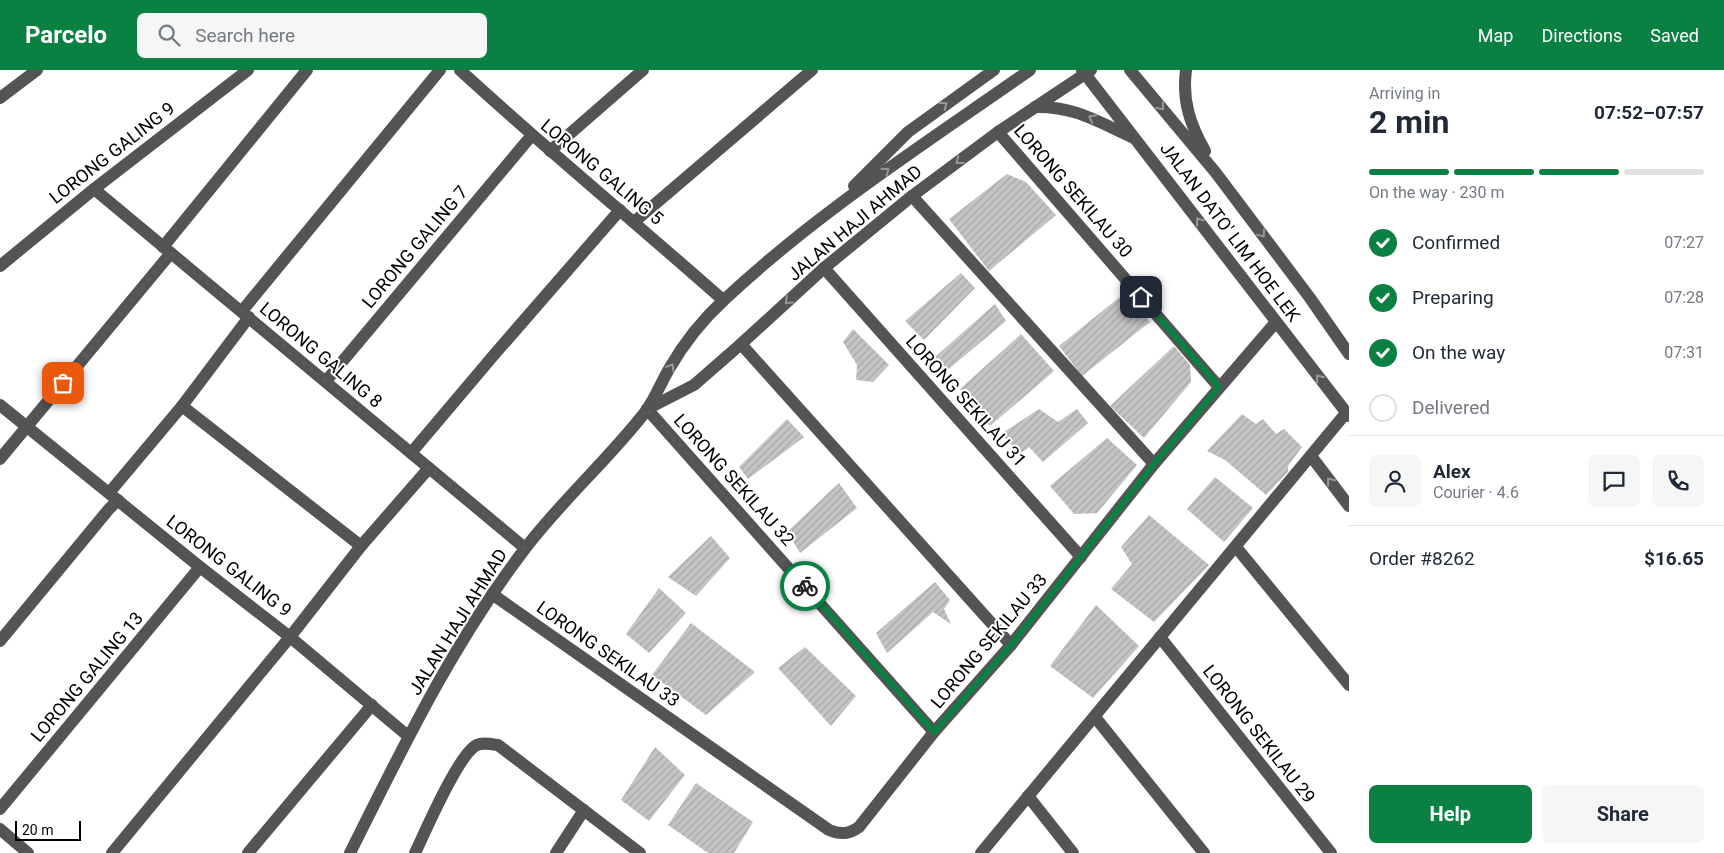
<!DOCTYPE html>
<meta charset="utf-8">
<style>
body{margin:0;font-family:Roboto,sans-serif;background:#f6f6f7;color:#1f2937;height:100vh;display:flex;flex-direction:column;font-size:19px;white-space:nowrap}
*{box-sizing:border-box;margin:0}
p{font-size:16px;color:#747a83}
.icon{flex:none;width:28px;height:28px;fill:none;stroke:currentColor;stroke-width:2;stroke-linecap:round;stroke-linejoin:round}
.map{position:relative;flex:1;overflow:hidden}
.drawer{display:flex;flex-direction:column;background:#fff;width:375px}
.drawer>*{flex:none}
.scale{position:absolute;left:15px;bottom:12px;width:66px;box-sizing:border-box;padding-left:5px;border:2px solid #000;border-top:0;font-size:14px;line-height:18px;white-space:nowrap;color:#000;-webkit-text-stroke:4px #fff;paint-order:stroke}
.pin{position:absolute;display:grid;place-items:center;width:42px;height:42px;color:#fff;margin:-21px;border-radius:10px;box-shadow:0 2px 8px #0006}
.courier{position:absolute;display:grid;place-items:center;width:50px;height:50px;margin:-25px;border:4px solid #0b8043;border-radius:50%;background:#fff;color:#222;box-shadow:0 1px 6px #0007}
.head em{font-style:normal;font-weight:700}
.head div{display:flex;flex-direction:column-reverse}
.head{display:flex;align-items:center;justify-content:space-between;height:85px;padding:0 20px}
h1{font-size:32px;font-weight:700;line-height:38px}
.bar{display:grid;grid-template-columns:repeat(4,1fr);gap:8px 5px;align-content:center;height:60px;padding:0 20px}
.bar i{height:6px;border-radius:4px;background:#e0e1e3}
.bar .active{background:#0b8043}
.bar p{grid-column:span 4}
.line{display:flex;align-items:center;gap:12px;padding:0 20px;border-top:1px solid #e0e1e3}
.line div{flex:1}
.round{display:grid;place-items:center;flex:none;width:52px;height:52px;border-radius:8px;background:#f6f6f7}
ol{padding:0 20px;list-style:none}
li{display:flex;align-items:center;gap:15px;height:55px}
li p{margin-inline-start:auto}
li .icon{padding:5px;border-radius:50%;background:#0b8043;color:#fff;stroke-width:4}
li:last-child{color:#747a83}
li i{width:28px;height:28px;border:2px solid #e0e1e3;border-radius:50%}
.action{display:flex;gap:10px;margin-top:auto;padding:10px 20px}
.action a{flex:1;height:58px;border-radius:8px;background:#0b8043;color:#fff;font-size:20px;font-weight:700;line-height:58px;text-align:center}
.action a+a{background:#f6f6f7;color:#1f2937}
header{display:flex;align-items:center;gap:30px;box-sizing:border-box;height:70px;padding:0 25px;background:#0b8043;color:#fff}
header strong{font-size:24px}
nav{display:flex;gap:28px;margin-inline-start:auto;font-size:18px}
.search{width:350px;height:45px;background:#f6f6f7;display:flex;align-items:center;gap:12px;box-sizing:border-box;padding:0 18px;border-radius:8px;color:#747a83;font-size:19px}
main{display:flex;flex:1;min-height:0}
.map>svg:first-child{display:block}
.building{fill:url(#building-hatch)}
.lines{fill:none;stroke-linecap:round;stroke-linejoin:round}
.minor{stroke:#545454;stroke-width:12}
.oneway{stroke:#989898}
.done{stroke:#595959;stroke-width:5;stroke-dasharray:0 9}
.route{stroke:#0b8043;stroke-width:6}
.labels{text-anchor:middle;stroke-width:4;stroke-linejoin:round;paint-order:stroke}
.street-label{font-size:18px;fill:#000;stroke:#fff}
</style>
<header>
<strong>Parcelo</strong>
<div class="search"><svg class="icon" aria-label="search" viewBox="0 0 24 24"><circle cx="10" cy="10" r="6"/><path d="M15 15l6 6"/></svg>Search here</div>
<nav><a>Map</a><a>Directions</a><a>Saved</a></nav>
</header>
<main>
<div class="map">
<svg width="1349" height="783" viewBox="0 0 1349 783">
<defs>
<pattern id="building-hatch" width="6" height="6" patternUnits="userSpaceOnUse" patternTransform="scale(1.25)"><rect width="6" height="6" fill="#c4c4c4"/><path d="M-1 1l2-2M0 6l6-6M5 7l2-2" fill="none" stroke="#a7a7a7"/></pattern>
</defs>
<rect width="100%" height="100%" fill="#fff"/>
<g class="building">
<path d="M1007,104l19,8 30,33 -67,56 -40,-52z"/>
<path d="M961,203l14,15 -51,52 -19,-19z"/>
<path d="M1126,222l24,30 -68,54 -23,-30z"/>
<path d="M995,234l11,17 -62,52 -9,-16z"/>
<path d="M853,259l36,36 -16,17 -17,-2 1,-15 -14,-23z"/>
<path d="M1021,264l33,37 -64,55 -30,-37z"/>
<path d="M1174,276l16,19 1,17 -47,56 -34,-32z"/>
<path d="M1039,339l19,13 19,-13 11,14 -45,39 -14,-15 -9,7 -19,-20z"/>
<path d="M1242,344l14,10 7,-5 13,15 8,-5 18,18 -14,19v6l-22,23 -41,-35 -18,-9z"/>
<path d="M787,349l17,18 -56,42 -9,-12z"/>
<path d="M1107,368l30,27 -40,48 -23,1 -24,-28z"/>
<path d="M1215,407l38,31 -29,34 -37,-33z"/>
<path d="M839,413l18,25 -57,45 -13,-21z"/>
<path d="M1149,445l60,50 -55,57 -43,-33 21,-25 -11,-17z"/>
<path d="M711,466l19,22 -34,38 -28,-19z"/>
<path d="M935,512l15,18 -6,9 7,15 -18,-12 -46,41 -11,-20z"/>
<path d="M659,518l27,25 -37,40 -23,-19z"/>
<path d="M1096,535l43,41 -46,52 -43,-32z"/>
<path d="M691,553l64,49 -49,43 -54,-40z"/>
<path d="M805,577l51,49 -25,30 -53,-58z"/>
<path d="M655,677l30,28 -36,46 -28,-21z"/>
<path d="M696,713l57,39 -19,31h-26l-40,-28z"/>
</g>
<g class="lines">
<g class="minor">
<path d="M460,0c86,79 176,153 263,230"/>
<path d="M1082,0l267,346"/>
<path d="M1130,0l86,103 94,125 39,56"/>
<path d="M1186,0c-4,31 4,54 19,81"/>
<path d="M0,28l37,-28"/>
<path d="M1035,37c40,-1 63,15 99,31"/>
<path d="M998,62l221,255"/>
<path d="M550,81l93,-81"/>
<path d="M854,116l54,-54 86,-62"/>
<path d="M94,119l431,359"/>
<path d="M912,126l242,268"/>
<path d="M634,152l178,-152"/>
<path d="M163,177l144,-177"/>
<path d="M0,196l94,-77 154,-119"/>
<path d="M824,198l257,289"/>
<path d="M242,241l198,-241"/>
<path d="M741,274l270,301"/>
<path d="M326,311l206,-246"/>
<path d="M0,335l200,162 90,70 118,99"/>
<path d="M182,336l179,140"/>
<path d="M647,339l47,-24 47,-41 83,-76 88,-72 86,-64 93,-62"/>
<path d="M647,339l287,323"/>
<path d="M411,383l82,-97 127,-146"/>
<path d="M1311,386l38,50"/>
<path d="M0,389l171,-206"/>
<path d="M109,423l73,-87 67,-89"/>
<path d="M1236,477l113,138"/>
<path d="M492,524l337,236c12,5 20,4 30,-3l75,-95 77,-87 143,-181 122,-142"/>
<path d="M1160,567l171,216"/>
<path d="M0,571l109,-132 9,-9"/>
<path d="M1095,647l109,136"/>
<path d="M1028,726l45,57"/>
<path d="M0,739l200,-242"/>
<path d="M0,759l28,24"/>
<path d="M112,783l178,-216 71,-91 68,-78"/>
<path d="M248,783l124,-148"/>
<path d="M350,783c52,-104 103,-210 174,-303 36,-48 85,-91 122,-139 9,-13 15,-28 23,-42 15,-26 34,-50 56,-70 93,-87 201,-156 305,-229"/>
<path d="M415,783c11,-23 42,-95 60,-107 6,-4 16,-2 23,-1l142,108"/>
<path d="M556,783l28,-43"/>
<path d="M981,783l365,-440"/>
</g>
</g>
<defs><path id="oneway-chevron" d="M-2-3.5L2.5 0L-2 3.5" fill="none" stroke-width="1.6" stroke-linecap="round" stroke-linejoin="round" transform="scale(1.25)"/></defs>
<g class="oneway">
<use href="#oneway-chevron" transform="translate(944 35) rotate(-36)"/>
<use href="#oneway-chevron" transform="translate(1161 37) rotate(50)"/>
<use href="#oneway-chevron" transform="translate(1092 48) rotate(-153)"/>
<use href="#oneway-chevron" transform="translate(959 91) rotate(143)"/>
<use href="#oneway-chevron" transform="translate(886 101) rotate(-35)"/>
<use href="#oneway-chevron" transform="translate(1199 151) rotate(-127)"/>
<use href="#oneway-chevron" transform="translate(1262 164) rotate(53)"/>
<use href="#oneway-chevron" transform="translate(788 231) rotate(137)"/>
<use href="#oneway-chevron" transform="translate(671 297) rotate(-59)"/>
<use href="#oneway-chevron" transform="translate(1319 308) rotate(-128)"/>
<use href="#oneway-chevron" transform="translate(1330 411) rotate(-128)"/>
</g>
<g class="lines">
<path class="done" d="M63,313l108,-130 71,58 283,237 122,-139 158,177"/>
<path class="route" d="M805,516l129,146 77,-87 143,-181 65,-77 -78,-90"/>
</g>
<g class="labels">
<g class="street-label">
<text transform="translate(112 83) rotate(-38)" y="6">LORONG GALING 9</text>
<text transform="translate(602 102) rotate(40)" y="6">LORONG GALING 5</text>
<text transform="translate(1073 121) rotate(49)" y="6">LORONG SEKILAU 30</text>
<text transform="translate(855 153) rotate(-40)" y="6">JALAN HAJI AHMAD</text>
<text transform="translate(1230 162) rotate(53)" y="6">JALAN DATO' LIM HOE LEK</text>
<text transform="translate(415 177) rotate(-50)" y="6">LORONG GALING 7</text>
<text transform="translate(321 285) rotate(40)" y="6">LORONG GALING 8</text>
<text transform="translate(966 331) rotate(48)" y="6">LORONG SEKILAU 31</text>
<text transform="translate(734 410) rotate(48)" y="6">LORONG SEKILAU 32</text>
<text transform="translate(229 496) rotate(38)" y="6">LORONG GALING 9</text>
<text transform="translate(458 552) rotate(-58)" y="6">JALAN HAJI AHMAD</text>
<text transform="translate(989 571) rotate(-50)" y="6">LORONG SEKILAU 33</text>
<text transform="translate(608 584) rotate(35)" y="6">LORONG SEKILAU 33</text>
<text transform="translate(87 607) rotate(-50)" y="6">LORONG GALING 13</text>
<text transform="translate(1259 664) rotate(52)" y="6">LORONG SEKILAU 29</text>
</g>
</g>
</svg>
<div class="scale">20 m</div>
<div class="pin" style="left:63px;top:313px;background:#ea580c"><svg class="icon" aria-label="bag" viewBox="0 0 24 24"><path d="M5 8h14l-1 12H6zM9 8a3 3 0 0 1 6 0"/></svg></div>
<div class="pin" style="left:1141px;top:227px;background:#1f2937"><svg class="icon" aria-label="home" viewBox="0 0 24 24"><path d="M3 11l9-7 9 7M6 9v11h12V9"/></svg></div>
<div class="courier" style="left:805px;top:516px"><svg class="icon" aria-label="bike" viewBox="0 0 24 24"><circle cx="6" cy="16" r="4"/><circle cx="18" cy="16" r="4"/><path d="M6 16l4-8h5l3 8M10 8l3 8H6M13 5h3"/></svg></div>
</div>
<section class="drawer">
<div class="head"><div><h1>2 min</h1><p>Arriving in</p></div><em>07:52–07:57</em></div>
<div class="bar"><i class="active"></i><i class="active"></i><i class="active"></i><i></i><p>On the way · 230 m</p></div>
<ol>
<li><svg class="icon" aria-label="check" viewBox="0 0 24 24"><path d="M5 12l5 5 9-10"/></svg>Confirmed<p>07:27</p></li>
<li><svg class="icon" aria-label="check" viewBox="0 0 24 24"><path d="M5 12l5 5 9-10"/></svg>Preparing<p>07:28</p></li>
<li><svg class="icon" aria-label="check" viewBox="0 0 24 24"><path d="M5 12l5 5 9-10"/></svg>On the way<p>07:31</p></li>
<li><i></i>Delivered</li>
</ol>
<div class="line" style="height:90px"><a class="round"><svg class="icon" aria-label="person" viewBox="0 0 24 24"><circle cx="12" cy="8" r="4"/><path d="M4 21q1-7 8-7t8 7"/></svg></a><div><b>Alex</b><p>Courier · 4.6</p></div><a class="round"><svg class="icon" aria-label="chat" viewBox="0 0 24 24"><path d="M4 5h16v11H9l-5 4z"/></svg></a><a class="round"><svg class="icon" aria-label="phone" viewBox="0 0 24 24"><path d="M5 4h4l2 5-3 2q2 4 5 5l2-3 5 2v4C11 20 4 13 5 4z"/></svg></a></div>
<div class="line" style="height:65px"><div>Order #8262</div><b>$16.65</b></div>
<div class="action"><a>Help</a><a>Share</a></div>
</section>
</main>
